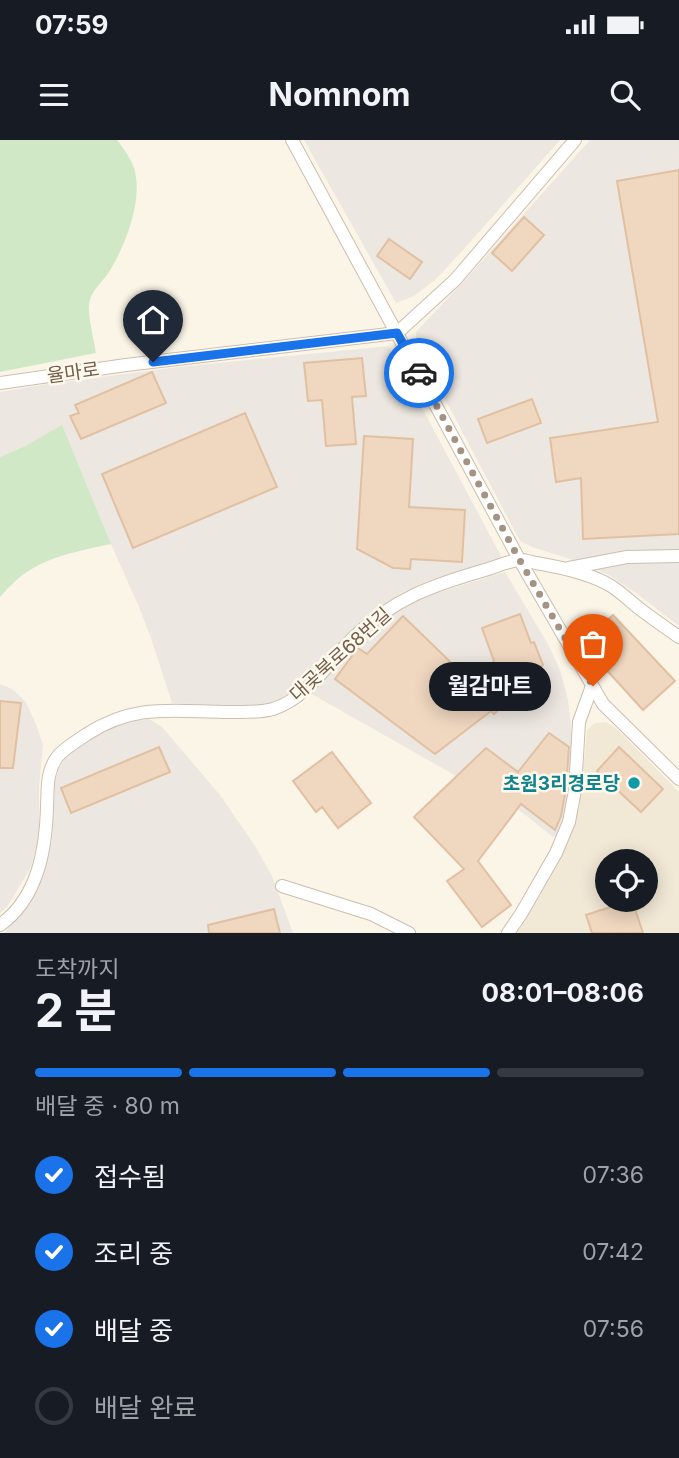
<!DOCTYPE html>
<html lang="ko">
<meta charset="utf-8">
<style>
body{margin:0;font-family:Inter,"Noto Sans KR",sans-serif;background:#242831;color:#f1f3f6;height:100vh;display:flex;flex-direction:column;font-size:26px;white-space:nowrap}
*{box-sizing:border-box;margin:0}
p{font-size:23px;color:#9ea1a6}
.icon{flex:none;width:38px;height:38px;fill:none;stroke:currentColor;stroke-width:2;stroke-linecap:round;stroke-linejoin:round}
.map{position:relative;height:793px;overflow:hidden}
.drawer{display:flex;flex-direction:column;background:#171b24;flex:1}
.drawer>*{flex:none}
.buttons{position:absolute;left:595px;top:709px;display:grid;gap:14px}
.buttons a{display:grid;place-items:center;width:63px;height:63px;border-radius:50%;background:#171b24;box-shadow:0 4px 18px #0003;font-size:35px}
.pin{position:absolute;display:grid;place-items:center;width:60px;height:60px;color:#fff;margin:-72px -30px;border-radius:50% 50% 50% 0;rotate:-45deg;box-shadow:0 0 7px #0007}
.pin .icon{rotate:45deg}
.courier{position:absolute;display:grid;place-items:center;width:70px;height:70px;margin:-35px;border:5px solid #1a73e8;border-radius:50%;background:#fff;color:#222;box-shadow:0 2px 9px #0007}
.bubble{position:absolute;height:49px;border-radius:24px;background:#171b24;box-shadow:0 4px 18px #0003;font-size:23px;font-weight:700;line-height:49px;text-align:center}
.summary em{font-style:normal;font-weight:700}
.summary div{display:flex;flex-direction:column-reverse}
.summary{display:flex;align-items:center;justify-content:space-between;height:119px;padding:0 35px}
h1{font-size:46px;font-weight:700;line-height:52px}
.bar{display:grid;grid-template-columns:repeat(4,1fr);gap:10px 7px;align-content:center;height:84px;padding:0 35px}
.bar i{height:9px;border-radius:5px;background:#363941}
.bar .current{background:#1a73e8}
.bar p{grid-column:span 4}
ol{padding:0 35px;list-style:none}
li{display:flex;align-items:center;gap:21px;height:77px}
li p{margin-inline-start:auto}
li .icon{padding:7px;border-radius:50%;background:#1a73e8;color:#fff;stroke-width:4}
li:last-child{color:#9ea1a6}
li i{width:38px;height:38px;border:4px solid #363941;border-radius:50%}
.status{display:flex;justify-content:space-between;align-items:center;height:49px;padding:0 35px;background:#171b24;direction:ltr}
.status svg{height:19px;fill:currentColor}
header{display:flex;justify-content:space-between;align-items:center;height:91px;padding:0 35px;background:#171b24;font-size:32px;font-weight:700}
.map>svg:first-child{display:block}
.residential{fill:#f2e8d6;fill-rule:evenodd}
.industrial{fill:#ece7e0}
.green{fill:#d1e8c6}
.building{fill:#efd7c0;stroke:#e1c0a2;stroke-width:2}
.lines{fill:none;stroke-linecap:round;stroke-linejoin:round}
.service-casing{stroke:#cdbeae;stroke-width:14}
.service{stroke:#fff;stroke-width:12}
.done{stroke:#a39383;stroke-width:7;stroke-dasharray:0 12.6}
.route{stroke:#1a73e8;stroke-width:9}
.culture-dot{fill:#0f9aa8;stroke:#fef9ed;stroke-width:2.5}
.labels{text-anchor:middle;stroke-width:5;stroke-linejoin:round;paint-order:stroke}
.street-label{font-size:19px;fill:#745e4d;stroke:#fef9ed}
.culture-label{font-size:19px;font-weight:bold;fill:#0d838f;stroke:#fef9ed;text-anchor:end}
</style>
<div class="status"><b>07:59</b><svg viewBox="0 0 49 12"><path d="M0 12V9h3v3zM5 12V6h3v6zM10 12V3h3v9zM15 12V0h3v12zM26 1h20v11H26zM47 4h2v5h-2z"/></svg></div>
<header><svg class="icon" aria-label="menu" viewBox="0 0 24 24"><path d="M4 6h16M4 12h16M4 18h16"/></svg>Nomnom<svg class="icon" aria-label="search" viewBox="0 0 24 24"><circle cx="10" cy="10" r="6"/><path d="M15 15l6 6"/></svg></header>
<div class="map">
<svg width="679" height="793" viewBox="0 0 679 793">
<rect width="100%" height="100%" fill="#fbf5e7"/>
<path class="residential" d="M606,582l11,7 62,63v141h-162l33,-56 22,-44 8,-29 7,-74 8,-7zM607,721h39v39h-39z"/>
<g class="industrial">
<path d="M304,0h256l-96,109 -28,30 -22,17 -18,7z"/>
<path d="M590,0h89v486l-43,-33 -27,-18 -39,-16 -38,-12 -12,-6 -104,-197v-12l47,-50z"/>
<path d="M389,206l113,212 -75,23 -26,12 -32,22 -39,37 -32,35 -18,12 -14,5 -14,3 -80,-4 -21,-65 -12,-31 -28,-63 -49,-118 -37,20 -25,11v-65l48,-8 130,-17z"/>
<path d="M505,432l44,74 11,24 8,30 5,46 -4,60 -11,29 -5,2 -88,-70 -7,10 -148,-84 44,-48 23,-21 22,-14 28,-14z"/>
<path d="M0,544l12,5 14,13 11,25 6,18 -4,41v51l-8,30 -24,40 -7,6z"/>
<path d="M149,579l13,8 58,68 35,51 17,30 21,57h-289l22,-27 15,-23 11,-43 3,-55 2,-14 8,-12 18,-15 22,-13 25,-10z"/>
</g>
<g class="green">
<path d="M0,0h117c7,9 13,17 17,28 10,31 -9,78 -25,104 -7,11 -19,19 -20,33 -1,12 5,35 7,48l-96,19z"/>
<path d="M62,285l49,119c-28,6 -57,11 -81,26 -12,7 -21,17 -30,27v-140l25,-11z"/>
</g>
<g class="building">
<path d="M679,30v364l-96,5 -2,-61 -25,4 -6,-44 108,-16 -41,-241z"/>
<path d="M524,77l20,18 -32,36 -20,-18z"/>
<path d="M389,99l33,23 -12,17 -33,-23z"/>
<path d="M362,218l4,38 -14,1 4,47 -30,2 -4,-46 -14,1 -4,-38z"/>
<path d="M152,232l14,31 -85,36 -11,-23 9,-3 -4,-8z"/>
<path d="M532,259l9,24 -54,20 -9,-24z"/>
<path d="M245,273l32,74 -144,61 -31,-74z"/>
<path d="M364,296l49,3 -4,68 56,3 -3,52 -51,-3 -1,10 -17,-1 -36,-19z"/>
<path d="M520,474l11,29 3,-1 9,23 -49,49 -3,-3 -56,43 -100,-75 23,-31 9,6 36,-38 69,67 22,-22 -12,-33z"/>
<path d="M613,475l62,66 -32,29 -61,-67z"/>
<path d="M0,561l21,2 -8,65h-13z"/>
<path d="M549,593l20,14 -3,42 -5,27 -6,14 -34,-26 -43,57 33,44 -29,22 -35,-46 17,-12 -50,-52 72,-69 32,24z"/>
<path d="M159,607l11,25 -99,41 -10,-25z"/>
<path d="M619,607l44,42 -22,23 -44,-41z"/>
<path d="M332,612l39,51 -33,25 -16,-21 -6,5 -23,-31z"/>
<path d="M632,760l11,33h-51l-6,-18z"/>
<path d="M274,769l6,24h-71l-1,-8z"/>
</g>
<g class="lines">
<defs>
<g id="service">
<path d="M292,0l227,419 84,145 76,75"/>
<path d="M0,243l126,-18 271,-32 58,-53 120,-140"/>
<path d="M569,428l58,-11 52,-1"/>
<path d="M282,746l89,28 38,19"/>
<path d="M0,785c38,-27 46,-76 47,-119 1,-17 -1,-35 11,-50 8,-9 19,-15 29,-22 50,-32 89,-22 143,-22 14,0 29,1 43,-3 35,-11 56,-48 82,-73 40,-38 78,-51 130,-66 11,-3 25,-10 36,-10 5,0 10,2 15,3 24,4 54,10 75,23 11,7 20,16 29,23 13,10 26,19 39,28"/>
<path d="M508,793l13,-19 35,-61 13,-31 6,-32 4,-68 13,-36"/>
</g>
</defs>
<use href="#service" class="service-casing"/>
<use href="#service" class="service"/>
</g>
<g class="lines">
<path class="done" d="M419,233l100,186 74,127"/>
<path class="route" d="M153,222l244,-29 22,40"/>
</g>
<circle class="culture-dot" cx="634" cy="643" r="7"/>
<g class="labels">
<g class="street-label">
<text transform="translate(73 232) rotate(-8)" y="7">율마로</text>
<text transform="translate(340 514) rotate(-42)" y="7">대곶북로68번길</text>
</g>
<g class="culture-label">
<text x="620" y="650">초원3리경로당</text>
</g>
</g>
</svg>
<div class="buttons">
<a><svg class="icon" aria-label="locate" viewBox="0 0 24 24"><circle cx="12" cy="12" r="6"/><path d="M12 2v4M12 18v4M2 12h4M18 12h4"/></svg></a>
</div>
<div class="pin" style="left:593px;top:546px;background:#ea580c"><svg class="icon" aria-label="bag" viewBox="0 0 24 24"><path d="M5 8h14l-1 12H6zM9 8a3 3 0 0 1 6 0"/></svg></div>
<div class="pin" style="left:153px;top:222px;background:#1f2937"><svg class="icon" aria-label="home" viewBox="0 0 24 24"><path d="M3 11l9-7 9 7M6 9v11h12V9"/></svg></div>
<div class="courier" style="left:419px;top:233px"><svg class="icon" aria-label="car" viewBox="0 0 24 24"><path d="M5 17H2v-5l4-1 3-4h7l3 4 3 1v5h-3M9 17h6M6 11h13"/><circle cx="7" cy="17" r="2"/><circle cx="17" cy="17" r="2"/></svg></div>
<div class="bubble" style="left:429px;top:522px;width:122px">월감마트</div>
</div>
<section class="drawer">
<div class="summary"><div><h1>2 분</h1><p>도착까지</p></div><em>08:01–08:06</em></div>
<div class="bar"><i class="current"></i><i class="current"></i><i class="current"></i><i></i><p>배달 중 · 80 m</p></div>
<ol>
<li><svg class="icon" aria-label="check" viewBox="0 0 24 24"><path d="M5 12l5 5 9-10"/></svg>접수됨<p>07:36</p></li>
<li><svg class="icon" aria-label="check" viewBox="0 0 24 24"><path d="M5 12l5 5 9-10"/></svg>조리 중<p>07:42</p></li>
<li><svg class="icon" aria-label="check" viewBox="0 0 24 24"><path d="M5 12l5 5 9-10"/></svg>배달 중<p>07:56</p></li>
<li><i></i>배달 완료</li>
</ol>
</section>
